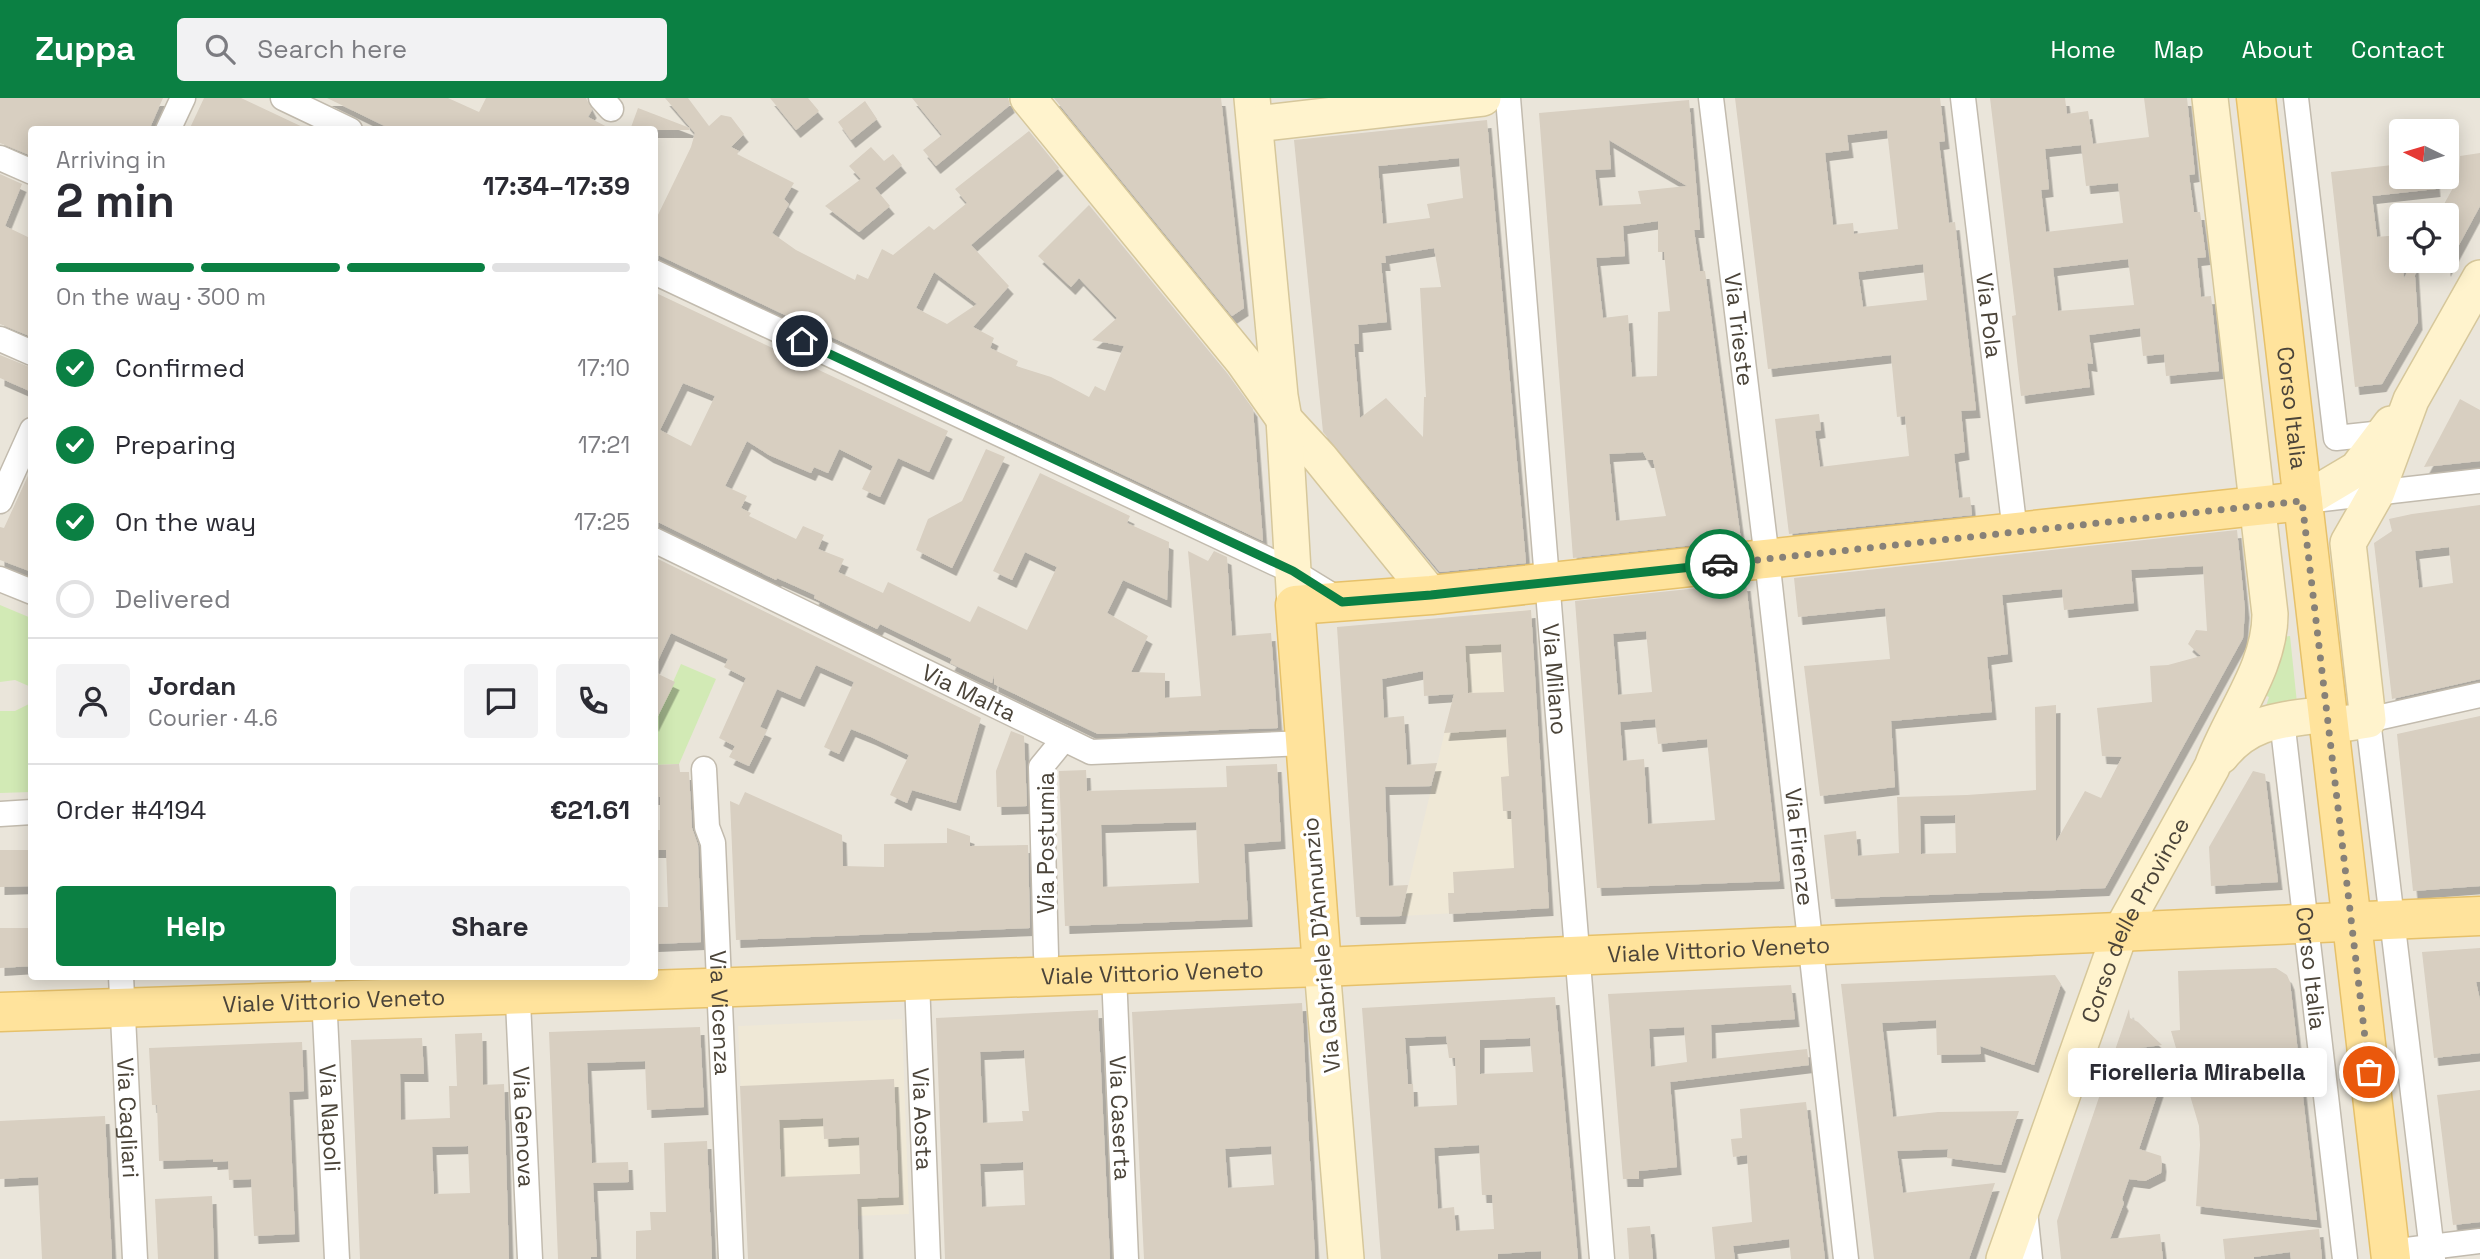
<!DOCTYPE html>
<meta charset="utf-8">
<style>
body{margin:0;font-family:"Space Grotesk",sans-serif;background:#f2f2f3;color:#2b2b33;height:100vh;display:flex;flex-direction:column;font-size:26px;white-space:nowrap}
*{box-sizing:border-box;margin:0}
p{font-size:23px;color:#7c7c81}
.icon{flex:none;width:38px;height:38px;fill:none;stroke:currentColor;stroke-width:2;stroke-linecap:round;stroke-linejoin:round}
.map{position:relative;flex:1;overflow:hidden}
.panel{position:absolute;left:28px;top:28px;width:630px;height:854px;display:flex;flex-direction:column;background:#fff;border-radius:7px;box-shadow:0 4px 18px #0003}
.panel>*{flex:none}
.needle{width:46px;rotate:275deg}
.tools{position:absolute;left:2389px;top:21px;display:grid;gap:14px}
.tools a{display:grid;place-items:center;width:70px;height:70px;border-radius:7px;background:#fff;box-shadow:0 4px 18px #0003;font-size:35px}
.pin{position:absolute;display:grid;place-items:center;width:60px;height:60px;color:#fff;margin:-30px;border:4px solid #fff;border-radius:50%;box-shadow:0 2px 7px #0007}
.courier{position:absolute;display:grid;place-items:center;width:70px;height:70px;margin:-35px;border:5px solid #0b8043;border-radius:50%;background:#fff;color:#222;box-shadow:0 2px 9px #0007}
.bubble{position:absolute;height:49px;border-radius:7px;background:#fff;box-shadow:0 4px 18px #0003;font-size:23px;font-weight:600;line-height:49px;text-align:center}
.head em{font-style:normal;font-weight:600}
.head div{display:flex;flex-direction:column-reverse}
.head{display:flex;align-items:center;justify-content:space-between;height:119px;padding:0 28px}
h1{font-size:46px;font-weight:600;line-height:52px}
.bar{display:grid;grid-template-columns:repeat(4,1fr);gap:10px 7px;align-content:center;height:84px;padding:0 28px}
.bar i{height:9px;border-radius:5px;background:#e1e1e2}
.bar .on{background:#0b8043}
.bar p{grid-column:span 4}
.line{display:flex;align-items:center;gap:18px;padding:0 28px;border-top:2px solid #e1e1e2}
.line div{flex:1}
.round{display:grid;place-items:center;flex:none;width:74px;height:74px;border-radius:7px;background:#f2f2f3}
ol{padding:0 28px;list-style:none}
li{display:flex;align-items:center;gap:21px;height:77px}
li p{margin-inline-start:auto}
li .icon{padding:7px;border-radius:50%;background:#0b8043;color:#fff;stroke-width:4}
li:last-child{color:#7c7c81}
li i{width:38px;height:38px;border:4px solid #e1e1e2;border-radius:50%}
.primary-button{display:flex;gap:14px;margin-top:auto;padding:14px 28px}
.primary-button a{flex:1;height:80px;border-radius:7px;background:#0b8043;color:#fff;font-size:28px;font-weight:600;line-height:80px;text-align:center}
.primary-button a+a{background:#f2f2f3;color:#2b2b33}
header{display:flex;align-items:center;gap:42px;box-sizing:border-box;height:98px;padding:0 35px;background:#0b8043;color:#fff}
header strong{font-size:33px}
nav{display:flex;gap:38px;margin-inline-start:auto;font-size:24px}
.search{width:490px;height:63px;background:#f2f2f3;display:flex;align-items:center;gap:18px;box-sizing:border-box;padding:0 24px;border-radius:7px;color:#7c7c81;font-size:26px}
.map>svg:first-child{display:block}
.residential{fill:#eae5da;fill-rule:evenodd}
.education{fill:#efe8d6}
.green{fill:#d2eab5}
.building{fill:#d8cfc1;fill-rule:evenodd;filter:url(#shadow)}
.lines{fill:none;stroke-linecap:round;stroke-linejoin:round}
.street-casing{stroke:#c2bbae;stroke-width:27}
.secondary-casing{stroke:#d6c79b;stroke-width:38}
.primary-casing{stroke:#e6c16a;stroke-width:41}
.street{stroke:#fff;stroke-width:24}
.secondary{stroke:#fff3cd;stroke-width:35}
.primary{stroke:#ffe39c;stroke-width:38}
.done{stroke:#878178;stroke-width:7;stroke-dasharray:0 12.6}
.route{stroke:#0b8043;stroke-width:9}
.labels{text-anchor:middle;stroke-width:7;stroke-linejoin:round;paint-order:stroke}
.street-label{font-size:23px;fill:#4b4439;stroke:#fff}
</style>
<header>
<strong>Zuppa</strong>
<div class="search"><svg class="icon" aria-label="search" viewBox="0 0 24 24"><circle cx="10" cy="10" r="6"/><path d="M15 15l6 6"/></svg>Search here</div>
<nav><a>Home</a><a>Map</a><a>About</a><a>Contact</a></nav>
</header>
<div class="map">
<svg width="2480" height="1161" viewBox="0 0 2480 1161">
<defs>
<filter id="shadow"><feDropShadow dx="4.5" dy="8" stdDeviation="0" flood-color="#0004"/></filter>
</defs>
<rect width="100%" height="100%" fill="#f6f3ec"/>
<path class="residential" d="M0,0h2480v1161h-2480zM32,32h622v846h-622zM2401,33h45v46h-45zM2401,117h45v46h-45z"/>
<g class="education">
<path d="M1531,512l18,298 -148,8 72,-303z"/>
<path d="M902,921l7,195 -163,6 -8,-194z"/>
</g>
<g class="green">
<path d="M0,507l31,13v69l-16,-7 -15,2z"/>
<path d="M2290,538l7,67 -31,3 3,-9 -9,-4 20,-56z"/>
<path d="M681,566l35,15 -37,85 -24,1 -1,-40z"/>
<path d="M31,605v89l-31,1v-82h15z"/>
</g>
<g class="building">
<path d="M0,0h163l-14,32h-117v26l-32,-13z"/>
<path d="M204,0h37l68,32h-120z"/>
<path d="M327,0h121l31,14 7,-14h100l6,12 -4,7 25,13h-220z"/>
<path d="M665,0h23l21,28 12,-11 10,2 13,17 -13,13 8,4 -2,3 57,29 -10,16 5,5 -17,29 24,17 59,30 2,-6 11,5 14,-30 11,6 36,-29 5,4 33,-27 -12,-14 74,-58 30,37 -88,77 38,41 -36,41 21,11 -4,10 28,13 -2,5 35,11 38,20 6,-11 10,5 19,-45 -32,-6 25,-22 -38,-40 -8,9 -33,-31 51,-51 138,168 26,36 10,132 -609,-288v-30l37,-76 4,-14zM934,174l43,32 -30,20 -31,-16z"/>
<path d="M770,0h38l11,13 -23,19z"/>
<path d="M912,0h96l2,7 -74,61 -13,-16 19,-15z"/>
<path d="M1054,0h167l23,210 -12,8z"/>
<path d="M1735,0h205l5,43 -6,1 10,81 6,-1 21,188 -15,1 4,41 -11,2 5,44 11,-1 2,18 -183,19 -14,-115 44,-5 2,16 -6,1 5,36 89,-11 -4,-40 -8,1 -6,-62 -123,14zM1887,32l11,99 -44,5 -1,-11 -20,2 -8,-72 24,-3 -2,-15zM1923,166l4,36 -64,7 -5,-35z"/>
<path d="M1990,0h75l2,16 21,-3 5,33 56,-7 -5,-39h43l8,76 -6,1 5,37h6l6,45 -9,1 4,39 10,-1 8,75 -53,5 -2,-22 -21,2 -3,-28 -51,7 4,29 -6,-1 3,24 -69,9 -9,-80 4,-1zM2081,47l5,41 32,-3 5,40 -77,9 -5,-42 8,-1 -4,-40zM2128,161l6,46 -76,6 -5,-43z"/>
<path d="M1689,2l11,130h-6l6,41h5l36,269 -168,18 -34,-445zM1609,42l78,46 -49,5 3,13 -42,2 -4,-36 16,-1zM1658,123v31h6l6,59 -12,1 -1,64 -25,1 -4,-62 -25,3 -7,-60 29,-2 -2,-30zM1643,354l4,8h6l13,56 -50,5 -7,-67z"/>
<path d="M865,3l12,18 -26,21 -13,-18z"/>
<path d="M638,10l52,20 -1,2h-59z"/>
<path d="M1487,22l39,443 -86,9 -117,-140 -29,-292zM1459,60l4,40 -36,6 3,14 -47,6 -5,-58zM1434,150l7,39 -21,1 6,109h-2l-1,40 -37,-39 -26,20 -6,-74h5l-1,-19 29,-3 -6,-59h5l-1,-7z"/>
<path d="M871,49l13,14 9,-7 9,11 -27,23 15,18 -31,26 -34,-26 36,-27 -12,-13z"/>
<path d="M2480,55v53l-34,63v-54h-8l21,-38 1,-21z"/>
<path d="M2401,66v13h34l1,12 -64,7 5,41 22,-2 5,43 10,-17 4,61 -36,62 -27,3 -24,-215z"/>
<path d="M0,76l22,10 -17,42 27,13v98l-32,-13z"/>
<path d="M654,194l294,139 -19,41 -31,-14 -18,39 -18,-8 11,-23 -34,-17 -11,24 -14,-6 -3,6 -42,-18 -22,-14 -22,45 22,10 -6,12 10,5 -2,3 47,23 7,-13 21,9 -6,14 26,10 -6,13 45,21 5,-11 82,40 8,-16 49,24 30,-63 -32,-15 -13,28 -19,-9 47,-98 90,43 -3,7 42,19 -2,58 -44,-20 -16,33 41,23 -17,36 34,1v25l36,-2 -13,-145 20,10 6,-10 13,6 5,79 39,-3 7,95 -180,6 -104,-50v-9l-2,8 -42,-20 2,-4 -72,-35 -3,5 -63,-31 1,-3 -38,-17 -1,2 -122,-60zM683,285l32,13 -24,50 -31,-16z"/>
<path d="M0,257l32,13v24l-32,-14z"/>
<path d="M2460,301l20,11v51l-56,6z"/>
<path d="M986,351l19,8 -53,111 -36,-18 12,-31 34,-18z"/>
<path d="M32,369v105l-32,-12v-33l4,1z"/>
<path d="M2480,407v174l-88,20 -18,-156 18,-12 -3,-12 23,-5zM2449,449l4,36 -34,5 -4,-37z"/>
<path d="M2237,432l8,80 -2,28 -138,250 -274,11 -7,-64 32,-4 2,25 41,-3 -2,-56 70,-2 69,-5 -1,-83 21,-2v137l29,-51 16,7 21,-41 -20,-1 -5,-48 55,-6 -2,-36 18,-1 33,-9 -13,-12 8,-14 11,1 -4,-65 -72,4 3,33 -70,7 -2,-21 -60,6 6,59 -21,3 5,55 -101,9 4,66 -75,9 -16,-130 86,-7 -5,-51 -87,9 -4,-39zM1955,717l1,38 -35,1 -1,-38z"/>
<path d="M654,459l327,161 -25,85 -44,-13 -5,13 -17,-8 19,-40 -38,-18 -20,-8 -12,25 -15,-7 30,-65 -38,-17 -16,34 -23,-10 -17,38 7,3 -18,36 -20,-9 6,-11 -16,-8 27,-60 -22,-11 4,-8 -57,-26 -17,36z"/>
<path d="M1746,485l34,298 -183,7 -22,-287zM1646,533l6,61 -34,3 -5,-61zM1655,621l3,25 49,-5 8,81 -67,4 -4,-65 -21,2 -3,-39z"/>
<path d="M1531,512l18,298 -100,6 -1,-21h6l-1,-21 61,-4 -3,-57h-8l-2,-34 8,-1 -3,-47 -62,4 10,-39 -30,2 -1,-25 -41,8 2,39 20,-2 3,49 30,-2 -6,23 -46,1 4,99 19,-1 -7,31 -45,1 -19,-290zM1501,546l3,48 -36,1 -3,-47z"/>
<path d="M654,574l21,10 -21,42z"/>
<path d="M2480,618v170l-67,5 -16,-157z"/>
<path d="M1011,633l13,5 3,70 -30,1 -1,-36z"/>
<path d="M679,666l1,8h9l3,56 6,17 3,97 -47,2v-37h14l-2,-57h-12v-20h6v-33h-6v-32z"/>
<path d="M1277,666l4,77 -37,3 4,75 -183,7 -6,-155 27,-1 1,21 140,-4 -1,-21zM1196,724l3,61 -96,4 -2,-62z"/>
<path d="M2253,673l12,3 13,108 -67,4 -2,-39z"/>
<path d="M745,694l97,43 1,31 41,1v-23l63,-1v-15l23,8v10l58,-1 2,83 -294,12 -6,-139 9,4z"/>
<path d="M0,752h32v36l-32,1z"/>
<path d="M0,830h32v38l-32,2z"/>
<path d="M2480,850v34h-4l4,18v53l-46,5 -12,-106z"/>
<path d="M2276,870l11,7 3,7 27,238 -121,-14 4,-61 -1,-19 -28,-95 9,-1 -2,-59z"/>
<path d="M2055,877l6,9 -27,81 -54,-19 1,8 -44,1 -1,-35 -54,3 11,94 45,-5 81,-1 -18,54 -54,-7 1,-9 -51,2 6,42 92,-10 -26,76h-95l-33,-275z"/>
<path d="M1791,887l4,34 -84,6 1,34 95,-10 2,16 -139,17 7,85 -38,4v8h-16l-15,-185zM1684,929l3,35 -36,5 -2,-38z"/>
<path d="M1555,899l23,262h-37v-8l-43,3v5h-117l-19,-251zM1446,938l3,22h6l2,47 -43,2 -1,-23h-5l-3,-46zM1530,940l3,34 -53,2v-34zM1479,1047l3,50h10l2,34 -38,2 -2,-24 -16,2 -4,-61z"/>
<path d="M1302,905l13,256h-171l-12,-247zM1271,1048l3,39 -46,3 -3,-39z"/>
<path d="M2129,911l1,9 8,4 24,23 -30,4 1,31 26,9 -20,60 22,7 1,8 -1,9 -16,8 -16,-2 -7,20 2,4 -14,36 50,-5 3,25h-102l-4,-38z"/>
<path d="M1098,912l12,249h-165l-9,-241zM1024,952l5,61h-7l1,10 -40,2 -3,-71zM1023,1064l2,43 -43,2 -2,-43z"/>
<path d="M700,929l4,80 -57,3 -2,-49 -58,2 5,100 36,-1 1,20 -36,1 4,74h-6v2h-33l-9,-227z"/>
<path d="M482,935l1,52 21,-1 5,175h-149l-9,-219 71,-2 2,36h-24l1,46 49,-2 -1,-32h8l-2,-52zM468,1048l2,47 -36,1 -2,-47z"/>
<path d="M302,944l2,49 -15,1 6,142 -41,2 -3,-57 -22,1 -1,-19 -15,1v-3l-54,2 -2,-56h-5l-3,-57z"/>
<path d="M894,981l5,118 -42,2 2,60h-111l-8,-173zM823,1020l1,21 35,-2 1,37 -79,3 -2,-57z"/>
<path d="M2480,992v132l-27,3 -16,-130z"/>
<path d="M1806,1004l19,157h-34l-2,-20 -56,7 2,13h-20l-3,-32 40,-5 -5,-67 -14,2 -2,-18 11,-1 -2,-29z"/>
<path d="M105,1018l7,143h-70l-4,-82 -38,2v-58z"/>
<path d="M707,1043l5,118h-76v-28l15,-1 -1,-18h16l-2,-69z"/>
<path d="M212,1098l2,63h-56l-3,-60z"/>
<path d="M1650,1128l3,33h-24l-2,-31z"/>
<path d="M2319,1131l3,30h-31l-1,-7 -36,5v2h-29l-2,-20z"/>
</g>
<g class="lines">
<defs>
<g id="street">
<path d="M283,0l67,32"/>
<path d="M601,0l10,11"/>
<path id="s1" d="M1508,0l94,1161"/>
<path id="s2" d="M1711,0l56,461 79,700"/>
<path id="s3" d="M1963,0l52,434"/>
<path d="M2296,0l40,340 47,-5"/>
<path d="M168,32l15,-32"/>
<path d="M0,60l32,14"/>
<path d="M654,174l638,299 49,30"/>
<path d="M0,241l32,14"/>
<path d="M2314,402l166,-19"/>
<path d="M0,403l32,-71"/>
<path id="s4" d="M654,442l437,212 214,-9"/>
<path d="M0,481l32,13"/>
<path id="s5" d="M2282,622l63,539"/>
<path id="s6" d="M704,671l3,58 6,16 18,416"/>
<path d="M0,716l32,-2"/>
<path d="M1046,857l-5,-188 23,-28"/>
<path id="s7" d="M1114,876l12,285"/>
<path id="s8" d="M121,878l14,283"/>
<path id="s9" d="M323,878l14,283"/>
<path id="s10" d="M517,882l13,279"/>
<path id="s11" d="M917,883l11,278"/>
<path d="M2025,1113l5,48"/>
<path d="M2390,1154l90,-11"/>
<path d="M2433,1161l-65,-539 112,-25"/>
</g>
<g id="secondary">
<path d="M1028,0l215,263 41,58 36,39 111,137"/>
<path d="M1252,0l28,298 4,23 11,186"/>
<path d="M1255,26l228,-26"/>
<path d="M2303,403l54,-32 34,-45"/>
<path d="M2329,628l39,-6 -20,-177 29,-51 34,-92 69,-122"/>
<path d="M2221,658c29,-37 63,-36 106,-42"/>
<path d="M1322,869l24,292"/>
<path id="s12" d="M2004,1161l116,-326 92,-166c18,-51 58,-98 58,-153l-60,-516"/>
</g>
<g id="primary">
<path id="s13" d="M2256,0l135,1161"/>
<path d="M1322,869l-27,-362 136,-10 872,-94"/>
<path id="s14" d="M0,914l1322,-45 1158,-51"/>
</g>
</defs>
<use href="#street" class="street-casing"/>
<use href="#secondary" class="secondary-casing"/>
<use href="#primary" class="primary-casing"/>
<use href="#street" class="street"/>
<use href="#secondary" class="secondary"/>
<use href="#primary" class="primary"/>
</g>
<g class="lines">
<path class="done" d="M1720,466l582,-63 67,571"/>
<path class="route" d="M802,243l491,230 49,31 89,-7 289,-31"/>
</g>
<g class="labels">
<g class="street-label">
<text dy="8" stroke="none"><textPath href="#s3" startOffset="219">Via Pola</textPath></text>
<text dy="8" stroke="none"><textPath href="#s2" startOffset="233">Via Trieste</textPath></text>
<text dy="8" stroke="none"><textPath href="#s13" startOffset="312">Corso Italia</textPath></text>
<text dy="8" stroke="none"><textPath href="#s1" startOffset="583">Via Milano</textPath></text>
<text dy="8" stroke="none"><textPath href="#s4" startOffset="350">Via Malta</textPath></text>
<text transform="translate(1046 745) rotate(-90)" y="8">Via Postumia</text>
<text dy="8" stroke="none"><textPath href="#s2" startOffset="754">Via Firenze</textPath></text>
<text dy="8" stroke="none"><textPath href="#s12" startOffset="364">Corso delle Province</textPath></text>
<text transform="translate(1321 847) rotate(-95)" y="8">Via Gabriele D'Annunzio</text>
<text dy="8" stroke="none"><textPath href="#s14" startOffset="1720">Viale Vittorio Veneto</textPath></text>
<text dy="8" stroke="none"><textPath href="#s5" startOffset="250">Corso Italia</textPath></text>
<text dy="8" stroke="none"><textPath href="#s14" startOffset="1153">Viale Vittorio Veneto</textPath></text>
<text dy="8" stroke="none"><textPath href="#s14" startOffset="334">Viale Vittorio Veneto</textPath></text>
<text dy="8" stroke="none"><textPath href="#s6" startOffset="245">Via Vicenza</textPath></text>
<text dy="8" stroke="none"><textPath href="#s7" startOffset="144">Via Caserta</textPath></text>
<text dy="8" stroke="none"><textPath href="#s8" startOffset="142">Via Cagliari</textPath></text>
<text dy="8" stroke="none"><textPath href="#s9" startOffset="142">Via Napoli</textPath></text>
<text dy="8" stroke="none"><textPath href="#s11" startOffset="138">Via Aosta</textPath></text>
<text dy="8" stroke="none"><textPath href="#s10" startOffset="147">Via Genova</textPath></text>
</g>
</g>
</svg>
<div class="tools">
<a><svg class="needle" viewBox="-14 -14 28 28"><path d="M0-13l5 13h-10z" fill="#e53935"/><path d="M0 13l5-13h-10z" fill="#7c7c81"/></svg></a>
<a><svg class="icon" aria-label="locate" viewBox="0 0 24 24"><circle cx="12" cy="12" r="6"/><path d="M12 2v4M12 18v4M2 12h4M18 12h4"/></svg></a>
</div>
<div class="pin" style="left:2369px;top:974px;background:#ea580c"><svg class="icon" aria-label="bag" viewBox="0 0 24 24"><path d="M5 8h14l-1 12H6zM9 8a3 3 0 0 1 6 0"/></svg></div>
<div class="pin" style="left:802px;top:243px;background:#1f2937"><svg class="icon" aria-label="home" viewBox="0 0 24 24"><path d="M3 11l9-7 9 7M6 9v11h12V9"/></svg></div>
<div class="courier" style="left:1720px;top:466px"><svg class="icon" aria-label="car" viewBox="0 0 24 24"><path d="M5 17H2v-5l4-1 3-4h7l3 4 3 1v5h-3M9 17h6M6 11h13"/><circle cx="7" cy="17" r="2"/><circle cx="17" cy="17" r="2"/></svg></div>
<div class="bubble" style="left:2068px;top:950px;width:259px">Fiorelleria Mirabella</div>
<section class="panel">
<div class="head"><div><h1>2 min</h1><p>Arriving in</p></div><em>17:34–17:39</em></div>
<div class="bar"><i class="on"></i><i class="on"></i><i class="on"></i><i></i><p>On the way · 300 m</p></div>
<ol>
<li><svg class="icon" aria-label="check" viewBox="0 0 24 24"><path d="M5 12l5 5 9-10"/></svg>Confirmed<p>17:10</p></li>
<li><svg class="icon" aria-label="check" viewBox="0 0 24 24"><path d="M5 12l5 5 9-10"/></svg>Preparing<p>17:21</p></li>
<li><svg class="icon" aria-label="check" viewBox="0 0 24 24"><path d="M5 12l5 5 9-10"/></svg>On the way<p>17:25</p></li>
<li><i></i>Delivered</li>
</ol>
<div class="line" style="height:126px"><a class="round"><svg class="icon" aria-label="person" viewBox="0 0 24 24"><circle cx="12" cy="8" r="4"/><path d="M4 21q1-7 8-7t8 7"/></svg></a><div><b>Jordan</b><p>Courier · 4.6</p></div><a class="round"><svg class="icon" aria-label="chat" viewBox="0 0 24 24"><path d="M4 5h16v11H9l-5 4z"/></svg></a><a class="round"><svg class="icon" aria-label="phone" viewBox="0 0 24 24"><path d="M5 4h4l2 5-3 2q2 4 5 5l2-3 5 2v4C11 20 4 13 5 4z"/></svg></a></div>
<div class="line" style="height:91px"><div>Order #4194</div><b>€21.61</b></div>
<div class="primary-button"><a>Help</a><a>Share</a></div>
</section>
</div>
